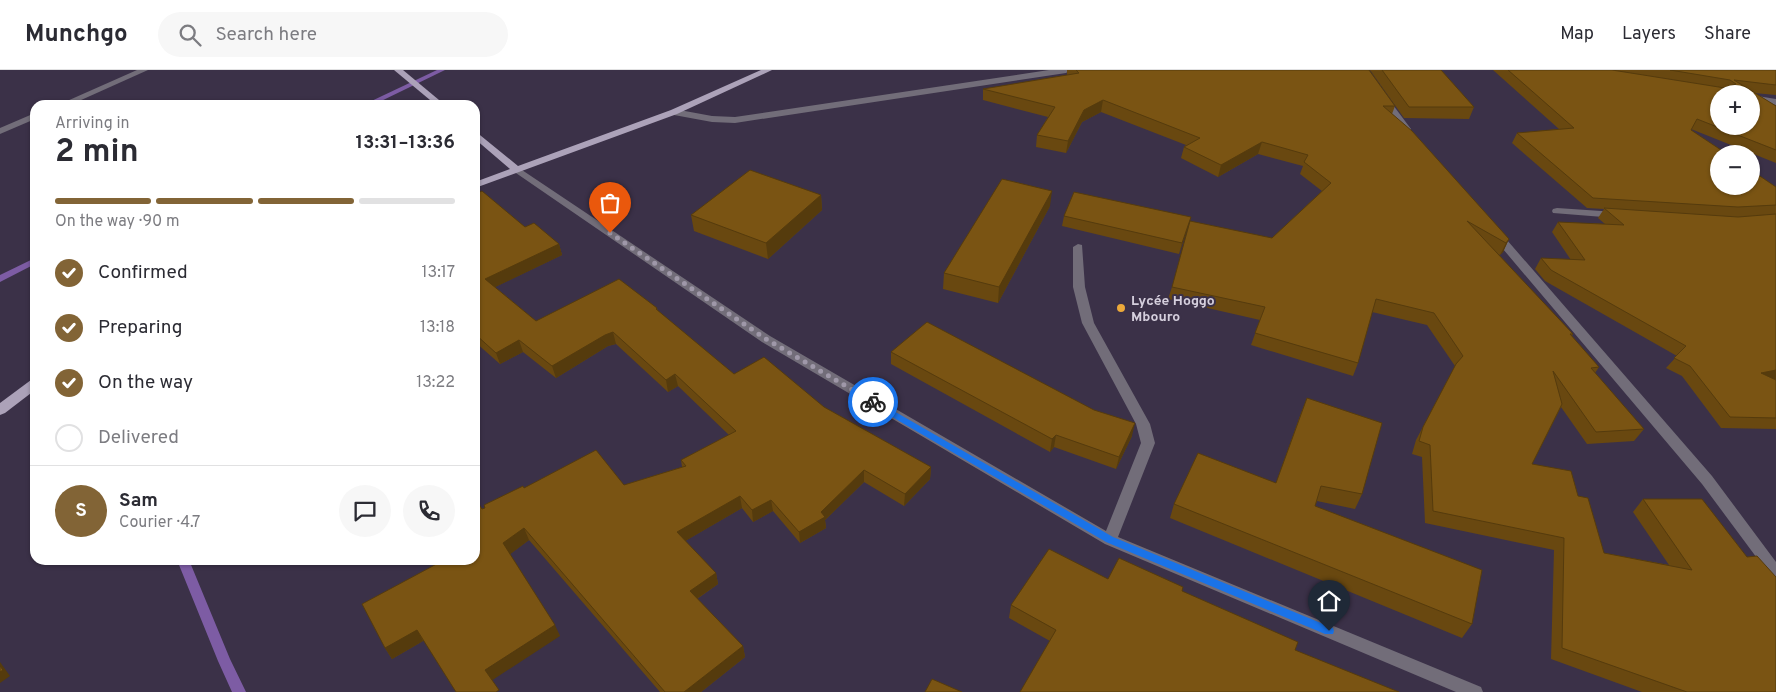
<!DOCTYPE html>
<meta charset="utf-8">
<style>
body{margin:0;font-family:Overpass,sans-serif;background:#f7f7f7;color:#2b2b33;height:100vh;display:flex;flex-direction:column;font-size:19px;white-space:nowrap}
*{box-sizing:border-box;margin:0}
p{font-size:16px;color:#7c7c81}
.icon{flex:none;width:28px;height:28px;fill:none;stroke:currentColor;stroke-width:2;stroke-linecap:round;stroke-linejoin:round}
.map{position:relative;flex:1;overflow:hidden}
.sheet{position:absolute;left:30px;top:30px;width:450px;height:465px;display:flex;flex-direction:column;background:#fff;border-radius:15px;box-shadow:0 1px 4px #0004}
.sheet>*{flex:none}
.buttons{position:absolute;left:1710px;top:15px;display:grid;gap:10px}
.buttons a{display:grid;place-items:center;width:50px;height:50px;border-radius:50%;background:#fff;box-shadow:0 1px 4px #0004;font-size:25px}
.pin{position:absolute;display:grid;place-items:center;width:42px;height:42px;color:#fff;margin:-51px -21px;border-radius:50% 50% 50% 0;rotate:-45deg;box-shadow:0 0 5px #0007}
.pin .icon{rotate:45deg}
.courier{position:absolute;display:grid;place-items:center;width:50px;height:50px;margin:-25px;border:4px solid #1a73e8;border-radius:50%;background:#fff;color:#222;box-shadow:0 1px 6px #0007}
.summary em{font-style:normal;font-weight:700}
.summary div{display:flex;flex-direction:column-reverse}
.summary{display:flex;align-items:center;justify-content:space-between;height:85px;padding:0 25px}
h1{font-size:32px;font-weight:700;line-height:38px}
.bar{display:grid;grid-template-columns:repeat(4,1fr);gap:8px 5px;align-content:center;height:60px;padding:0 25px}
.bar i{height:6px;border-radius:4px;background:#e1e1e2}
.bar .active{background:#826436}
.bar p{grid-column:span 4}
.line{display:flex;align-items:center;gap:12px;padding:0 25px;border-top:1px solid #e1e1e2}
.line div{flex:1}
.round{display:grid;place-items:center;flex:none;width:52px;height:52px;border-radius:26px;background:#f7f7f7}
ol{padding:0 25px;list-style:none}
li{display:flex;align-items:center;gap:15px;height:55px}
li p{margin-inline-start:auto}
li .icon{padding:5px;border-radius:50%;background:#826436;color:#fff;stroke-width:4}
li:last-child{color:#7c7c81}
li i{width:28px;height:28px;border:2px solid #e1e1e2;border-radius:50%}
header{display:flex;align-items:center;gap:30px;box-sizing:border-box;height:70px;padding:0 25px;background:#fff;border-bottom:1px solid #e1e1e2}
header strong{font-size:24px}
nav{display:flex;gap:28px;margin-inline-start:auto;font-size:18px}
.search{width:350px;height:45px;background:#f7f7f7;display:flex;align-items:center;gap:12px;box-sizing:border-box;padding:0 18px;border-radius:28px;color:#7c7c81;font-size:19px}
.map>svg:first-child{display:block}
.lines{fill:none;stroke-linecap:round;stroke-linejoin:round}
.stream{fill:#7d5ca4;fill-rule:evenodd}
.minor{fill:#726d79;fill-rule:evenodd}
.major{fill:#aca2b9;fill-rule:evenodd}
.wall{fill:#694810}
.shaded-wall{fill:#553b0d}
.building{fill:#7a5413;stroke:#553b0d;fill-rule:evenodd}
.route{fill:#1a73e8}
.done{stroke:#9f98a9;stroke-width:5;stroke-dasharray:0 9}
.poi-dot{fill:#eca93a;stroke:#3b3148;stroke-width:2}
.labels{text-anchor:middle;stroke-width:4;stroke-linejoin:round;paint-order:stroke}
.poi-label{font-size:14px;font-weight:bold;fill:#d5cfdd;stroke:#3b3148;text-anchor:start}
</style>
<header>
<strong>Munchgo</strong>
<div class="search"><svg class="icon" aria-label="search" viewBox="0 0 24 24"><circle cx="10" cy="10" r="6"/><path d="M15 15l6 6"/></svg>Search here</div>
<nav><a>Map</a><a>Layers</a><a>Share</a></nav>
</header>
<div class="map">
<svg width="1776" height="622" viewBox="0 0 1776 622">
<rect width="100%" height="100%" fill="#3b3148"/>
<g class="lines">
<g class="stream">
<path d="M437,0h8l-72,35h-10z"/>
<path d="M35,188v6l-35,18v-7z"/>
<path d="M177,490h12l41,99 16,33h-14l-14,-31z"/>
</g>
<g class="minor">
<path d="M137,0h11l-78,35h-12z"/>
<path d="M1049,0h21l-4,3 -331,50 -23,-1 -38,-7 -4,-3 4,-3 38,7 23,1z"/>
<path d="M1751,25l25,4v6l-25,-4z"/>
<path d="M1384,26l3,1 24,32v4h-6l-25,-34z"/>
<path d="M35,43v6l-35,15v-6z"/>
<path d="M516,96l254,170 336,195 35,-88 -5,-19 -54,-101 -9,-36v-40l5,-3 4,1 3,42 9,36 56,101 5,19 -37,94 363,150 2,5h-27l-351,-148 -343,-202 -249,-171v-4z"/>
<path d="M1557,138l59,4 5,3 -5,3 -63,-5 -1,-2 1,-2z"/>
<path d="M1496,161l4,1 212,244 64,86v17l-5,-2 -69,-93 -210,-248 -1,-2z"/>
</g>
<g class="major">
<path d="M394,0h9l42,35h-9z"/>
<path d="M761,0h11l-95,44 -202,74v-6l35,-13 -35,-30v-8l43,35 153,-56z"/>
<path d="M35,309v11l-30,23 -5,2v-12l31,-23z"/>
</g>
</g>
<g class="wall">
<path d="M1067,0h302l26,36 -3,8 117,125 -6,13 -3,3 -2,-1 75,80 -1,2 27,31 -4,6 49,56 -10,12 -47,3 -26,-37 -29,57 46,32 26,57 65,12 -36,-53 10,-13h59l74,193h-134l-91,-33 3,-109 -129,-27 -3,-66 -10,-3 4,-14 39,-74 -28,-41 -55,-13 -14,51 -5,13 -102,-31 9,-25 -92,-21 4,-12 100,-49 50,-47 -22,-17 3,-8 -45,-12 -40,23 -37,-19 3,-11 2,-2 -85,-33 -19,10 -16,31 -30,-6 1,-12 11,-18 -65,-17v-11l84,-14z"/>
<path d="M1370,0h71l33,37 -5,12 -65,-1z"/>
<path d="M1493,0h283v25l-22,-2 22,13v57l-85,-34v1l85,57v192h-1l1,1v49l-55,-1 -39,-52 -16,-8 11,-12 -132,-75 -10,-12 6,-11 30,2 -19,-28 6,-10 47,2 -7,-6 6,-9 -17,-1 -75,-65 5,-10 42,-4z"/>
<path d="M475,124l50,33 34,17 3,11 -67,32 41,34 121,-13 1,3 76,63 90,33 107,60 -1,12 -26,27 -40,-24 -39,38 1,8 -26,15 -27,-32 -20,11 -11,-14 -57,33 31,32 2,11 -21,15 46,47 2,11 -44,35h-41l-131,-152 -19,14 50,82 -137,5 -31,18 -7,-11 90,-88 7,-51 42,-21 100,-3 58,-18 -1,-7 48,-25 -51,-49 -10,6 -52,-48 -8,2 -52,32 -33,-26 -23,12 -25,-22z"/>
<path d="M821,125l1,15 -54,49 -74,-28 -3,-16z"/>
<path d="M1050,136l-52,97 -55,-14 1,-16z"/>
<path d="M1064,146l124,11 -9,27 -117,-28z"/>
<path d="M891,282l241,84 -16,33 -62,-22 -4,5 -159,-88z"/>
<path d="M1307,328l55,96 -7,15 -38,-8 -2,5 157,118 -10,14 -292,-120 4,-14 102,-21 25,-70z"/>
<path d="M1108,509l75,8 -133,54 -41,-23 2,-13z"/>
</g>
<g class="shaded-wall">
<path d="M1103,30l-2,12 -19,10 -16,31 2,-12 16,-31z"/>
<path d="M1262,72l-4,12 -40,23 3,-12z"/>
<path d="M1052,121l-2,15 -52,97 1,-16z"/>
<path d="M821,125l1,15 -54,49 -2,-16z"/>
<path d="M1191,147l-3,10 -9,27 3,-11z"/>
<path d="M1509,169l-6,13 -3,3 6,-12z"/>
<path d="M559,174l3,11 -73,35 -4,-11z"/>
<path d="M613,262l3,12 -8,2 -52,32 -4,-12 53,-31z"/>
<path d="M519,270l4,12 -23,12 -4,-11z"/>
<path d="M1776,300v9l-24,5 9,-11z"/>
<path d="M675,304l3,12 -10,6 -2,-12z"/>
<path d="M1135,353l-3,13 -16,33 3,-12z"/>
<path d="M1056,365l-2,12 -4,5 2,-13z"/>
<path d="M931,397l-1,12 -26,27 1,-12z"/>
<path d="M864,400v12l-39,38 1,8 -26,15 -1,-11 22,-20z"/>
<path d="M740,426l2,12 -62,36 -3,-12z"/>
<path d="M771,430l2,11 -20,11 -1,-12z"/>
<path d="M524,458l5,12 -20,15 -6,-12z"/>
<path d="M716,503l2,11 -26,18 -2,-11z"/>
<path d="M555,555l5,11 -69,45 -6,-11z"/>
<path d="M417,560l6,11 -31,18 -7,-11z"/>
<path d="M743,576l2,11 -44,35h-17z"/>
<path d="M0,592l10,14 -10,7z"/>
</g>
<g class="building">
<path d="M1076,0h293l26,36h-12l29,25 97,108 -3,4 -39,-22 106,113h-3l29,33 -8,1 53,61 -48,3 -43,-61 9,33 -30,60 39,7 7,25 10,2 16,55 88,17 -49,-71h59l45,58 10,-1 19,21v115h-89l-125,-44 2,-110 -131,-27 -3,-66 -11,-4 4,-14 33,-63 7,-8 -29,-43 -58,-14 -18,64 -103,-30 10,-26 -93,-20 18,-66 82,17 59,-55 -27,-21 4,-7 -46,-13 -41,23 -37,-18 16,-9 -97,-38 -19,10 -16,31 -31,-6 18,-28 -72,-18 96,-16z"/>
<path d="M1382,0h59l33,37h-65z"/>
<path d="M1508,0h104l113,18 11,-4 -6,-4 -60,-10h106v15l-42,-5 42,26v44l-79,-31 -6,11 36,24h-8v32h32v-16l25,17v18l-38,2 -145,-9 -76,-65 57,-5zM1719,24h32v32h-32z"/>
<path d="M750,100l71,25 -55,48 -75,-28z"/>
<path d="M1002,109l50,12 -53,96 -55,-14z"/>
<path d="M482,121l43,36 9,-4 25,21 -74,35 51,42 83,-42 38,29 -1,1 78,65 30,-17 60,50 107,60 -26,27 -41,-24 -43,42 4,5 -26,15 -28,-32 -19,10 -12,-14 -63,36 39,41 -26,18 53,55 -59,46h-19l-141,-164 -21,15 52,82 -70,45 14,20 -3,2h-40l-39,-62 -32,18 -23,-44 82,-44h31v-62l7,11 3,-1 -1,-3 39,-19 1,2 72,-38 28,35 62,-19 -5,-6 55,-29 -61,-57 -9,6 -53,-48 -8,3 -53,31 -33,-26 -23,13 -21,-19v-140z"/>
<path d="M1074,122l117,25 -9,26 -118,-27z"/>
<path d="M1604,138l134,9 38,-3v156l-15,3 15,7v38l-46,-1 -40,-51 -16,-8 12,-12 -135,-76 -10,-12 44,2 -27,-38 66,3z"/>
<path d="M927,252l167,88 41,13 -16,34 -63,-22 -4,4 -161,-87z"/>
<path d="M1307,328l75,25 -20,71 -41,-8 -6,20 167,64 -10,54 -298,-120 24,-51 78,30z"/>
<path d="M1049,479l59,30 11,-21 64,29 -1,4 116,51 -3,8 104,42h-379l36,-62 -45,-25z"/>
<path d="M0,596l3,4 -3,2z"/>
<path d="M932,609l30,13h-37z"/>
</g>
<path class="route" d="M873,329l240,138 220,91 1,3 -1,3h-8l-219,-92 -236,-138v-4z"/>
<g class="lines">
<path class="done" d="M610,163l156,106 107,63"/>
</g>
<circle class="poi-dot" cx="1121" cy="238" r="5"/>
<g class="labels">
<g class="poi-label">
<text x="1131" y="235">Lycée Hoggo<tspan x="1131" dy="16">Mbouro</tspan></text>
</g>
</g>
</svg>
<div class="buttons">
<a>+</a>
<a>−</a>
</div>
<div class="pin" style="left:610px;top:163px;background:#ea580c"><svg class="icon" aria-label="bag" viewBox="0 0 24 24"><path d="M5 8h14l-1 12H6zM9 8a3 3 0 0 1 6 0"/></svg></div>
<div class="pin" style="left:1329px;top:561px;background:#1f2937"><svg class="icon" aria-label="home" viewBox="0 0 24 24"><path d="M3 11l9-7 9 7M6 9v11h12V9"/></svg></div>
<div class="courier" style="left:873px;top:332px"><svg class="icon" aria-label="bike" viewBox="0 0 24 24"><circle cx="6" cy="16" r="4"/><circle cx="18" cy="16" r="4"/><path d="M6 16l4-8h5l3 8M10 8l3 8H6M13 5h3"/></svg></div>
<section class="sheet">
<div class="summary"><div><h1>2 min</h1><p>Arriving in</p></div><em>13:31–13:36</em></div>
<div class="bar"><i class="active"></i><i class="active"></i><i class="active"></i><i></i><p>On the way · 90 m</p></div>
<ol>
<li><svg class="icon" aria-label="check" viewBox="0 0 24 24"><path d="M5 12l5 5 9-10"/></svg>Confirmed<p>13:17</p></li>
<li><svg class="icon" aria-label="check" viewBox="0 0 24 24"><path d="M5 12l5 5 9-10"/></svg>Preparing<p>13:18</p></li>
<li><svg class="icon" aria-label="check" viewBox="0 0 24 24"><path d="M5 12l5 5 9-10"/></svg>On the way<p>13:22</p></li>
<li><i></i>Delivered</li>
</ol>
<div class="line" style="height:90px"><b class="round" style="background:#826436;color:#fff">S</b><div><b>Sam</b><p>Courier · 4.7</p></div><a class="round"><svg class="icon" aria-label="chat" viewBox="0 0 24 24"><path d="M4 5h16v11H9l-5 4z"/></svg></a><a class="round"><svg class="icon" aria-label="phone" viewBox="0 0 24 24"><path d="M5 4h4l2 5-3 2q2 4 5 5l2-3 5 2v4C11 20 4 13 5 4z"/></svg></a></div>
</section>
</div>
